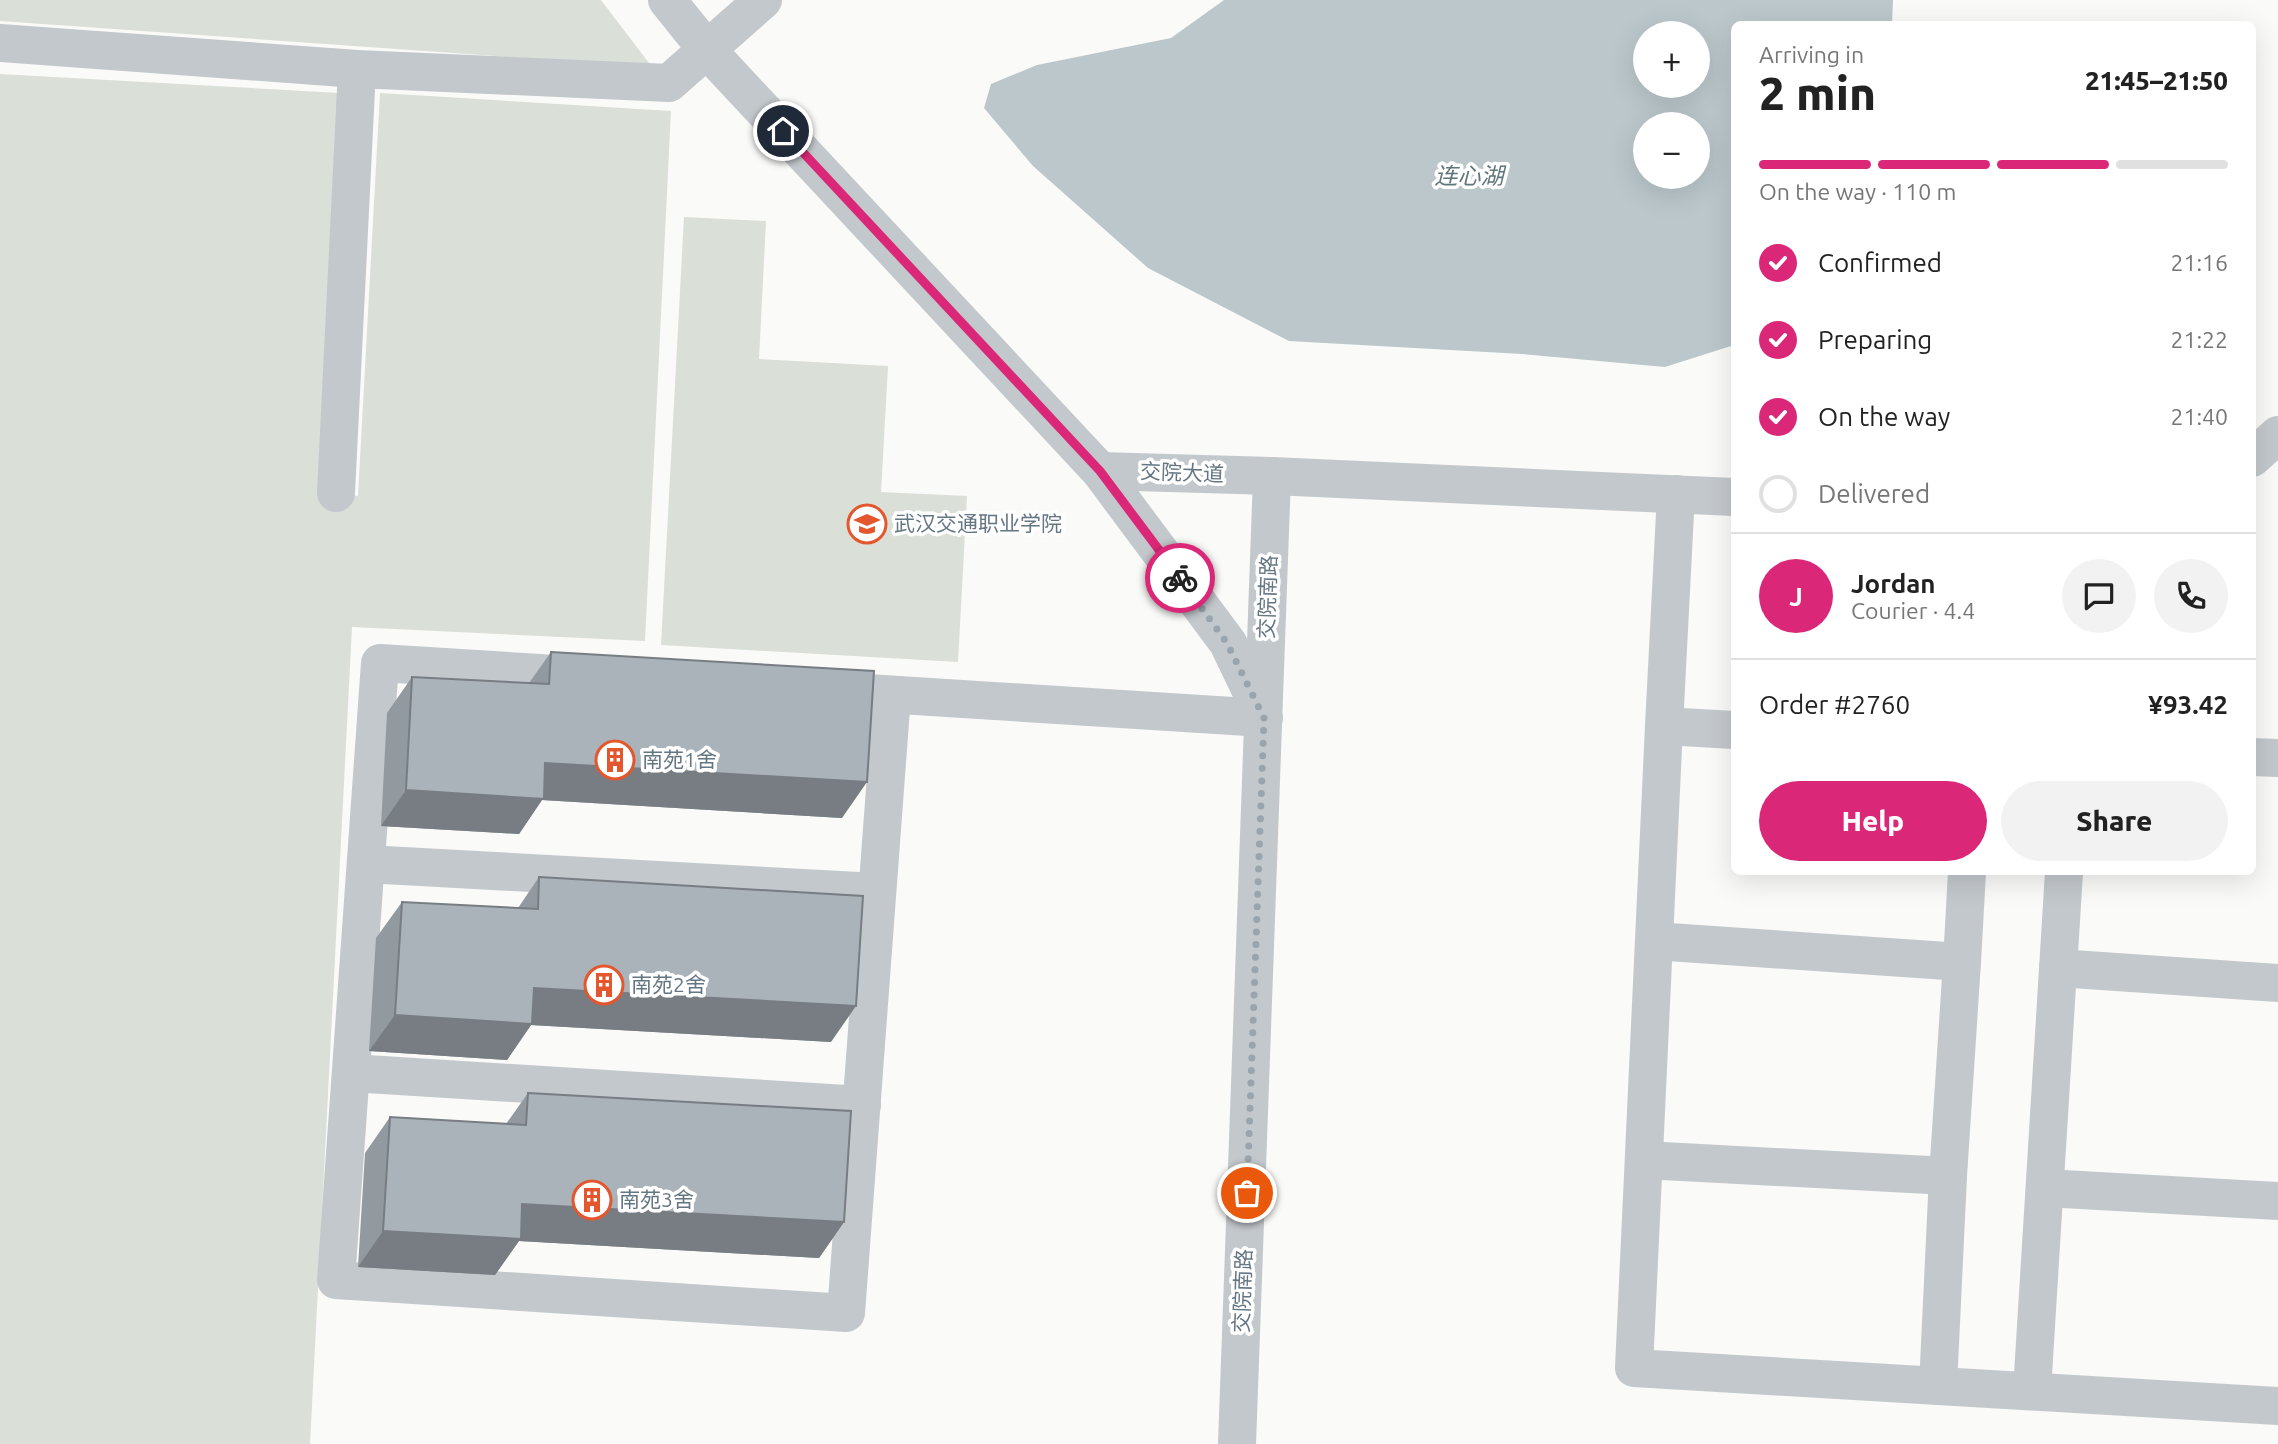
<!DOCTYPE html>
<meta charset="utf-8">
<style>
body{margin:0;font-family:Ubuntu,"Noto Sans SC",sans-serif;background:#f2f2f2;color:#222;height:100vh;display:flex;flex-direction:column;font-size:26px;white-space:nowrap}
*{box-sizing:border-box;margin:0}
p{font-size:23px;color:#767676}
.icon{flex:none;width:38px;height:38px;fill:none;stroke:currentColor;stroke-width:2;stroke-linecap:round;stroke-linejoin:round}
.map{position:relative;flex:1;overflow:hidden}
.side{position:absolute;left:1731px;top:21px;width:525px;height:854px;display:flex;flex-direction:column;background:#fff;border-radius:10px;box-shadow:0 7px 28px #0002}
.side>*{flex:none}
.tools{position:absolute;left:1633px;top:21px;display:grid;gap:14px}
.tools a{display:grid;place-items:center;width:77px;height:77px;border-radius:50%;background:#fff;box-shadow:0 7px 28px #0002;font-size:35px}
.pin{position:absolute;display:grid;place-items:center;width:60px;height:60px;color:#fff;margin:-30px;border:4px solid #fff;border-radius:50%;box-shadow:0 2px 7px #0007}
.courier{position:absolute;display:grid;place-items:center;width:70px;height:70px;margin:-35px;border:5px solid #db2777;border-radius:50%;background:#fff;color:#222;box-shadow:0 2px 9px #0007}
.overview em{font-style:normal;font-weight:800}
.overview div{display:flex;flex-direction:column-reverse}
.overview{display:flex;align-items:center;justify-content:space-between;height:119px;padding:0 28px}
h1{font-size:46px;font-weight:800;line-height:52px}
.bar{display:grid;grid-template-columns:repeat(4,1fr);gap:10px 7px;align-content:center;height:84px;padding:0 28px}
.bar i{height:9px;border-radius:5px;background:#e0e0e0}
.bar .selected{background:#db2777}
.bar p{grid-column:span 4}
.line{display:flex;align-items:center;gap:18px;padding:0 28px;border-top:2px solid #e0e0e0}
.line div{flex:1}
.round{display:grid;place-items:center;flex:none;width:74px;height:74px;border-radius:37px;background:#f2f2f2}
ol{padding:0 28px;list-style:none}
li{display:flex;align-items:center;gap:21px;height:77px}
li p{margin-inline-start:auto}
li .icon{padding:7px;border-radius:50%;background:#db2777;color:#fff;stroke-width:4}
li:last-child{color:#767676}
li i{width:38px;height:38px;border:4px solid #e0e0e0;border-radius:50%}
.action{display:flex;gap:14px;margin-top:auto;padding:14px 28px}
.action a{flex:1;height:80px;border-radius:42px;background:#db2777;color:#fff;font-size:28px;font-weight:800;line-height:80px;text-align:center}
.action a+a{background:#f2f2f2;color:#222}
.map>svg:first-child{display:block}
.green{fill:#dadfd7}
.water{fill:#bbc7cb;fill-rule:evenodd}
.lines{fill:none;stroke-linecap:round;stroke-linejoin:round}
.minor{stroke:#c3c8cc;stroke-width:38}
.wall{fill:#929a9f}
.shaded-wall{fill:#777d82}
.building{fill:#aab3b9;stroke:#777d82;stroke-width:2}
.done{stroke:#99a4ac;stroke-width:7;stroke-dasharray:0 12.6}
.route{stroke:#db2777;stroke-width:9}
.labels{text-anchor:middle;stroke-width:7;stroke-linejoin:round;paint-order:stroke}
.street-label{font-size:21px;fill:#657683;stroke:#fff}
.poi-label{font-size:21px;fill:#657683;stroke:#fff;text-anchor:start}
.water-label{font-size:23px;font-style:italic;fill:#60757c;stroke:#fff}
</style>
<div class="map">
<svg width="2278" height="1444" viewBox="0 0 2278 1444">
<rect width="100%" height="100%" fill="#fafaf8"/>
<g class="green">
<path d="M0,0h601l51,67 -652,-46z"/>
<path d="M0,74l339,19 -2,400 21,3 22,-403 291,18 -26,530 -293,-14 -42,817h-310z"/>
<path d="M684,217l82,4 -7,138 129,7 -7,126 86,4 -9,166 -297,-17z"/>
</g>
<path class="water" d="M1224,0h669l-1,24h-158v321l-69,22 -143,-13 -233,-13 -141,-73 -115,-102 -49,-58 7,-24 46,-19 134,-27zM1645,33h53v53h-53zM1645,124h53v53h-53z"/>
<g class="lines">
<g class="minor">
<path d="M667,0l41,51 392,420 128,172 36,75 -444,-28"/>
<path d="M0,43l357,26 312,14 94,-83"/>
<path d="M2252,458l26,-23"/>
<path d="M1100,471l172,5 462,21"/>
<path d="M336,493l21,-424"/>
<path d="M1676,494l-12,232 70,4"/>
<path d="M589,676l-209,-13 -44,617 510,33 46,-618"/>
<path d="M1664,726l-30,642 644,38"/>
<path d="M2252,757l26,1"/>
<path d="M366,864l511,28"/>
<path d="M1654,941l308,21 -14,214"/>
<path d="M1962,962l5,-90"/>
<path d="M2058,968l220,15"/>
<path d="M351,1073l511,32"/>
<path d="M1644,1160l304,16 -10,210"/>
<path d="M2045,1188l233,13"/>
<path d="M2032,1391l32,-519"/>
<path d="M1237,1444l35,-968"/>
</g>
</g>
<g class="wall">
<path d="M551,652l291,166 -300,-18 -23,34 -138,-8 6,-113 25,-36 117,6z"/>
<path d="M539,877l292,165 -300,-17 -24,35 -138,-9 7,-113 26,-36 116,6z"/>
<path d="M528,1093l316,129 -25,36 -300,-17 -24,34 -137,-8 7,-114 25,-36 116,7z"/>
</g>
<g class="shaded-wall">
<path d="M545,763l322,19 -25,36 -300,-18 -23,34 -138,-8 25,-36z"/>
<path d="M534,988l322,18 -25,36 -300,-17 -24,35 -138,-9 26,-36z"/>
<path d="M522,1204l322,18 -25,36 -300,-17 -24,34 -137,-8 25,-36z"/>
</g>
<g class="building">
<path d="M551,652l323,19 -7,111 -322,-19 -1,36 -138,-9 6,-113 137,7z"/>
<path d="M539,877l324,19 -7,110 -322,-18 -2,36 -137,-9 7,-113 136,7z"/>
<path d="M528,1093l323,18 -7,111 -322,-18 -1,35 -138,-8 7,-114 136,8z"/>
</g>
<g class="lines">
<path class="done" d="M1180,578l47,65 37,75 -17,475"/>
<path class="route" d="M783,131l317,340 80,107"/>
</g>
<defs>
<symbol id="university-ring" viewBox="-11 -11 22 22"><circle r="9.5" fill="#fff" stroke="#e4572e" stroke-width="1.5"/><path d="M0-5L7-2L0 1L-7-2ZM-4 1L0 2.5L4 1V4Q0 6-4 4Z" fill="#e4572e"/></symbol>
<symbol id="building-ring" viewBox="-11 -11 22 22"><circle r="9.5" fill="#fff" stroke="#e4572e" stroke-width="1.5"/><path d="M-4-6H4V6H1V3H-1V6H-4ZM-2.5-4.3h1.7v1.8h-1.7ZM.8-4.3h1.7v1.8H.8ZM-2.5-1h1.7V.8h-1.7ZM.8-1h1.7V.8H.8Z" fill="#e4572e"/></symbol>
</defs>
<g fill-rule="evenodd">
<use href="#university-ring" x="845" y="502" width="44" height="44"/>
<use href="#building-ring" x="593" y="738" width="44" height="44"/>
<use href="#building-ring" x="582" y="963" width="44" height="44"/>
<use href="#building-ring" x="570" y="1178" width="44" height="44"/>
</g>
<g class="labels">
<g class="street-label">
<text transform="translate(1182 473) rotate(2)" y="7">交院大道</text>
<text transform="translate(1268 597) rotate(-88)" y="7">交院南路</text>
<text transform="translate(1243 1291) rotate(-88)" y="7">交院南路</text>
</g>
<g class="poi-label">
<text x="894" y="531">武汉交通职业学院</text>
<text x="642" y="767">南苑1舍</text>
<text x="631" y="992">南苑2舍</text>
<text x="619" y="1207">南苑3舍</text>
</g>
<g class="water-label">
<text x="1469" y="184">连心湖</text>
</g>
</g>
</svg>
<div class="tools">
<a>+</a>
<a>−</a>
</div>
<div class="pin" style="left:1247px;top:1193px;background:#ea580c"><svg class="icon" aria-label="bag" viewBox="0 0 24 24"><path d="M5 8h14l-1 12H6zM9 8a3 3 0 0 1 6 0"/></svg></div>
<div class="pin" style="left:783px;top:131px;background:#1f2937"><svg class="icon" aria-label="home" viewBox="0 0 24 24"><path d="M3 11l9-7 9 7M6 9v11h12V9"/></svg></div>
<div class="courier" style="left:1180px;top:578px"><svg class="icon" aria-label="bike" viewBox="0 0 24 24"><circle cx="6" cy="16" r="4"/><circle cx="18" cy="16" r="4"/><path d="M6 16l4-8h5l3 8M10 8l3 8H6M13 5h3"/></svg></div>
<section class="side">
<div class="overview"><div><h1>2 min</h1><p>Arriving in</p></div><em>21:45–21:50</em></div>
<div class="bar"><i class="selected"></i><i class="selected"></i><i class="selected"></i><i></i><p>On the way · 110 m</p></div>
<ol>
<li><svg class="icon" aria-label="check" viewBox="0 0 24 24"><path d="M5 12l5 5 9-10"/></svg>Confirmed<p>21:16</p></li>
<li><svg class="icon" aria-label="check" viewBox="0 0 24 24"><path d="M5 12l5 5 9-10"/></svg>Preparing<p>21:22</p></li>
<li><svg class="icon" aria-label="check" viewBox="0 0 24 24"><path d="M5 12l5 5 9-10"/></svg>On the way<p>21:40</p></li>
<li><i></i>Delivered</li>
</ol>
<div class="line" style="height:126px"><b class="round" style="background:#db2777;color:#fff">J</b><div><b>Jordan</b><p>Courier · 4.4</p></div><a class="round"><svg class="icon" aria-label="chat" viewBox="0 0 24 24"><path d="M4 5h16v11H9l-5 4z"/></svg></a><a class="round"><svg class="icon" aria-label="phone" viewBox="0 0 24 24"><path d="M5 4h4l2 5-3 2q2 4 5 5l2-3 5 2v4C11 20 4 13 5 4z"/></svg></a></div>
<div class="line" style="height:91px"><div>Order #2760</div><b>¥93.42</b></div>
<div class="action"><a>Help</a><a>Share</a></div>
</section>
</div>
